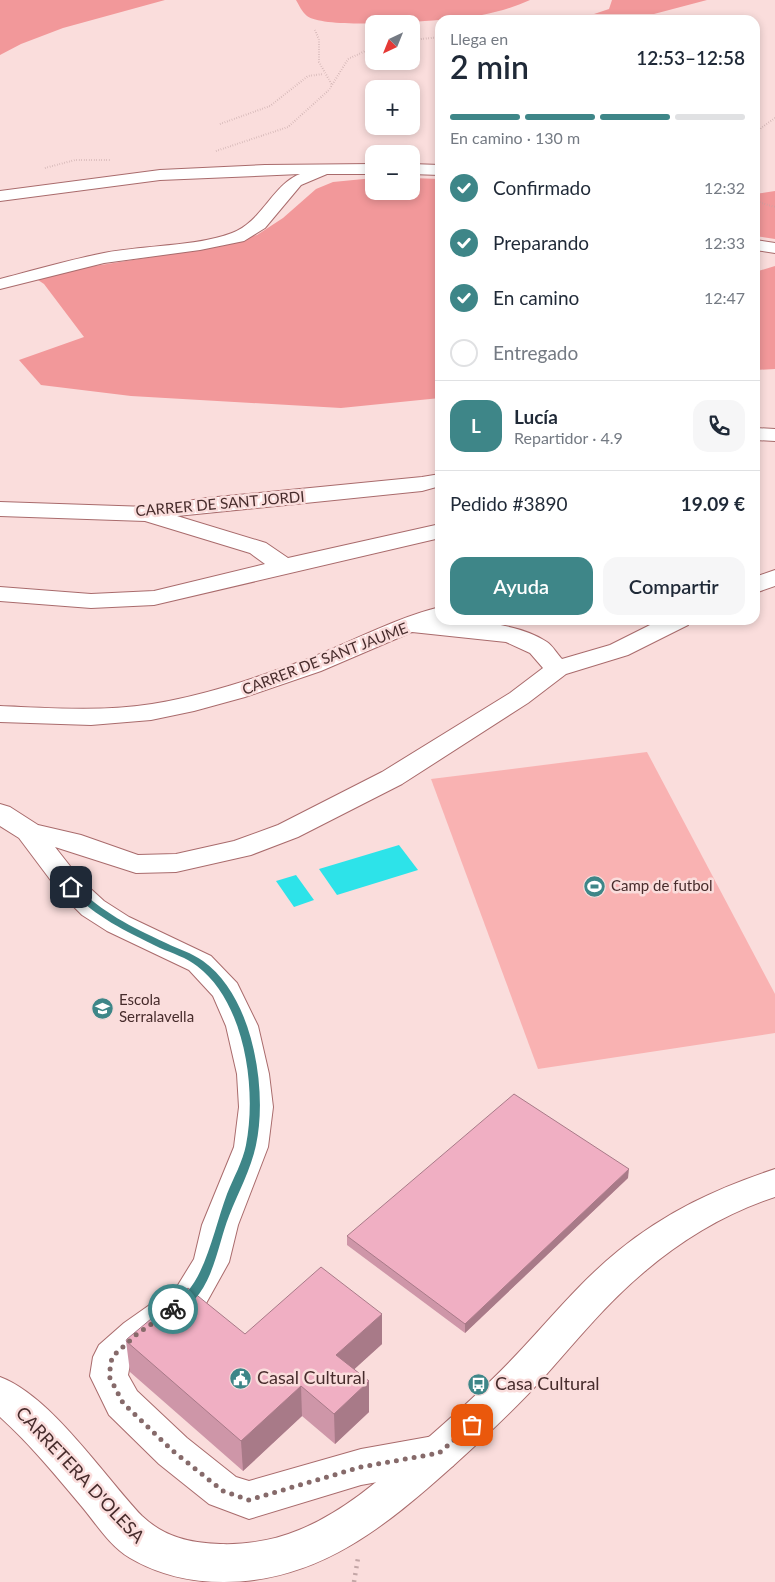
<!DOCTYPE html>
<html lang="es">
<meta charset="utf-8">
<style>
body{margin:0;font-family:Lato,sans-serif;background:#f6f6f7;color:#1f2937;height:100vh;display:flex;flex-direction:column;font-size:19px;white-space:nowrap}
*{box-sizing:border-box;margin:0}
p{font-size:16px;color:#747a83}
.icon{flex:none;width:28px;height:28px;fill:none;stroke:currentColor;stroke-width:2;stroke-linecap:round;stroke-linejoin:round}
.map{position:relative;flex:1;overflow:hidden}
.details{position:absolute;left:435px;top:15px;width:325px;height:610px;display:flex;flex-direction:column;background:#fff;border-radius:15px;box-shadow:0 2px 8px #0003}
.details>*{flex:none}
.needle{width:32px;rotate:223deg}
.tools{position:absolute;left:365px;top:15px;display:grid;gap:10px}
.tools a{display:grid;place-items:center;width:55px;height:55px;border-radius:10px;background:#fff;box-shadow:0 2px 8px #0003;font-size:25px}
.pin{position:absolute;display:grid;place-items:center;width:42px;height:42px;color:#fff;margin:-21px;border-radius:10px;box-shadow:0 2px 8px #0006}
.courier{position:absolute;display:grid;place-items:center;width:50px;height:50px;margin:-25px;border:4px solid #3e8688;border-radius:50%;background:#fff;color:#222;box-shadow:0 1px 6px #0007}
.headline em{font-style:normal;font-weight:600}
.headline div{display:flex;flex-direction:column-reverse}
.headline{display:flex;align-items:center;justify-content:space-between;height:85px;padding:0 15px}
h1{font-size:32px;font-weight:600;line-height:38px}
.bar{display:grid;grid-template-columns:repeat(4,1fr);gap:8px 5px;align-content:center;height:60px;padding:0 15px}
.bar i{height:6px;border-radius:4px;background:#e0e1e3}
.bar .current{background:#3e8688}
.bar p{grid-column:span 4}
.line{display:flex;align-items:center;gap:12px;padding:0 15px;border-top:1px solid #e0e1e3}
.line div{flex:1}
.round{display:grid;place-items:center;flex:none;width:52px;height:52px;border-radius:15px;background:#f6f6f7}
ol{padding:0 15px;list-style:none}
li{display:flex;align-items:center;gap:15px;height:55px}
li p{margin-inline-start:auto}
li .icon{padding:5px;border-radius:50%;background:#3e8688;color:#fff;stroke-width:4}
li:last-child{color:#747a83}
li i{width:28px;height:28px;border:2px solid #e0e1e3;border-radius:50%}
.button{display:flex;gap:10px;margin-top:auto;padding:10px 15px}
.button a{flex:1;height:58px;border-radius:15px;background:#3e8688;color:#fff;font-size:20px;font-weight:600;line-height:58px;text-align:center}
.button a+a{background:#f6f6f7;color:#1f2937}
.map>svg:first-child{display:block}
.green{fill:#f9b2b2}
.forest{fill:#f2989a}
.water{fill:#2de3e9}
.lines{fill:none;stroke-linecap:round;stroke-linejoin:round}
.minor-casing{stroke:#a96b6c;stroke-width:2}
.tertiary-casing{stroke:#a96b6c;stroke-width:2}
.path-far1{stroke:#c3a6a6;stroke-width:2;stroke-dasharray:0.5 2;stroke-linecap:butt}
.path{stroke:#c3a6a6;stroke-width:4.5;stroke-dasharray:2 5;stroke-linecap:butt}
.minor{fill:#fff;fill-rule:evenodd}
.tertiary{fill:#fff;fill-rule:evenodd}
.wall{fill:#ce96a8}
.shaded-wall{fill:#a87a88}
.building{fill:#f0afc3;stroke:#a87a88}
.route{fill:#3e8688}
.done{stroke:#866a6a;stroke-width:5;stroke-dasharray:0 9}
.labels{text-anchor:middle;stroke-width:5;stroke-linejoin:round;paint-order:stroke}
.street-label{font-size:15px;fill:#472c2c;stroke:#fadddc}
.poi-label{font-size:15px;fill:#472c2c;stroke:#fadddc;text-anchor:start}
.near-poi-label{font-size:18px;fill:#472c2c;stroke:#fadddc;text-anchor:start}
.near-street-label{font-size:18px;fill:#472c2c;stroke:#fadddc}
</style>
<div class="map">
<svg width="775" height="1582" viewBox="0 0 775 1582">
<rect width="100%" height="100%" fill="#fadddc"/>
<path class="green" d="M647,752l128,242v39l-237,36 -107,-290z"/>
<g class="forest">
<path d="M0,0h165l-102,28 -42,16 -21,11z"/>
<path d="M296,0h234c-15,7 -32,12 -48,15 -28,5 -155,16 -175,1 -5,-4 -8,-11 -11,-16z"/>
<path d="M612,0h95l-53,14h-60l15,-5z"/>
<path d="M374,178v13h37v-13l29,1v219l-99,10 -210,-12 -90,-11 -22,-25 65,-23 -40,-53 -6,-4 50,-13 95,-15 74,-17 26,-17 33,-29 17,-7z"/>
<path d="M775,191v48l-20,-3v-42z"/>
<path d="M775,266v103l-20,1v-98z"/>
</g>
<g class="water">
<path d="M399,845l19,25 -81,25 -18,-26z"/>
<path d="M296,875l18,25 -20,7 -18,-26z"/>
</g>
<g class="lines">
<defs>
<g id="minor">
<path d="M374,164v10h-47l-26,11 -36,43 -21,13 -44,9 -96,13 -104,26v-10c34,-9 69,-19 104,-26 39,-8 91,-6 128,-20 30,-11 40,-48 68,-59l-140,6 -160,21v-10l160,-21 105,-5z"/>
<path d="M411,164l29,1v10l-29,-1z"/>
<path d="M755,240l20,3v10l-20,-3z"/>
<path d="M755,428l20,1v12l-20,-1z"/>
<path d="M440,474v12l-18,5 -245,25 89,27 22,15 152,-34v14l-286,67 -63,3 -91,-7v-14l91,7 63,-3 111,-27 -15,-11 -105,-32 -145,-5v-14l148,5 59,-9 215,-21z"/>
<path d="M775,570v16l-20,7v-16z"/>
<path d="M440,607v13c28,0 79,3 107,22 6,4 10,12 15,17l48,-14 50,-25h31l-3,5 -60,30 -62,19 -38,29 -126,81 -104,53 -47,18 -75,17 -40,1 -81,-26 26,33 23,21 25,16 82,39 26,27 21,43 11,48 4,33 -5,40 -30,78 -9,37 -25,45 -54,38 -20,19 -2,11 9,16 50,47 49,39 13,4 112,-32 78,-14 14,5 6,13 -6,13 -14,5 -78,14 -112,34 -40,-15 -50,-40 -50,-49 -19,-39 3,-19 6,-12 25,-22 54,-38 16,-26 8,-34 32,-78 5,-40 -2,-33 -11,-48 -13,-30 -24,-26 -82,-39 -25,-16 -21,-21 -42,-56 -19,-12v-22l10,3 28,18 43,10 57,20 38,-1 58,-13 44,-16 104,-53 128,-79 33,-25 -13,-15 -24,-11 -94,-10 -91,39 -76,26 -51,14 -43,9 -60,5 -91,-3v-16c50,2 102,6 152,-2 51,-8 101,-25 150,-43 46,-17 90,-42 138,-54z"/>
</g>
<path id="tertiary" d="M775,1169v28c-49,16 -92,42 -131,75 -37,31 -67,68 -99,104 -28,31 -59,60 -91,89 -67,60 -135,117 -230,117 -34,0 -65,-7 -94,-24 -20,-12 -33,-33 -47,-50 -27,-32 -52,-63 -83,-91v-40c51,19 104,99 142,139 22,21 48,27 78,28 26,1 55,-4 79,-14 47,-19 86,-55 123,-87 33,-29 66,-58 96,-90 33,-35 63,-72 100,-102 48,-39 99,-63 157,-82z"/>
</defs>
<use href="#minor" class="minor-casing"/>
<use href="#tertiary" class="tertiary-casing"/>
<g class="path-far1">
<path d="M315,30l4,10v22l13,23"/>
<path d="M411,40l29,-3"/>
<path d="M220,124l50,-18 38,-30 15,-2"/>
<path d="M755,137l6,-9 14,-10"/>
<path d="M216,151l72,-24 41,-37 19,-31 26,-12"/>
<path d="M45,168l30,-8h35"/>
<path d="M755,201l20,6"/>
</g>
<path class="path" d="M354,1582l4,-24"/>
<use href="#minor" class="minor"/>
<use href="#tertiary" class="tertiary"/>
</g>
<g class="wall">
<path d="M628,1178l-163,155 -118,-88v-9z"/>
<path d="M382,1314v30l-28,25 15,43 -34,32 -33,-28 -59,55 -113,-99 -4,-31 119,-7z"/>
</g>
<g class="shaded-wall">
<path d="M629,1169l-1,9 -163,155v-9z"/>
<path d="M382,1314v30l-45,41 -1,-30z"/>
<path d="M369,1381v31l-34,32 -1,-30z"/>
<path d="M301,1386l1,30 -59,55 -2,-30z"/>
</g>
<g class="building">
<path d="M514,1094l115,75 -164,155 -118,-88z"/>
<path d="M321,1267l61,47 -46,41 33,26 -35,33 -33,-28 -60,55 -115,-100 1,-2 61,-51 57,46z"/>
</g>
<path class="route" d="M68,885h6c31,29 54,40 92,58 12,6 26,10 37,18 50,35 65,129 53,184 -5,24 -18,48 -27,71 -13,33 -17,84 -56,98l-4,-2v-6c6,-4 14,-8 18,-14 20,-22 29,-69 40,-98 6,-15 16,-33 19,-49 11,-56 -1,-143 -49,-179 -10,-8 -25,-13 -37,-18 -38,-19 -61,-29 -92,-59z"/>
<g class="lines">
<path class="done" d="M173,1309l-36,25 -25,23 -3,19 14,27 50,48 50,40 26,9 112,-33 78,-14 33,-28"/>
</g>
<defs>
<symbol id="stadium-disc" viewBox="-11 -11 22 22"><circle r="9.5" fill="#3e8688" stroke="#fadddc"/><path d="M0-5a6.5 5 0 1 0 0 10a6.5 5 0 1 0 0-10ZM-3.5-1.8h7v3.6h-7Z" fill="#fff"/></symbol>
<symbol id="school-disc" viewBox="-11 -11 22 22"><circle r="9.5" fill="#3e8688" stroke="#fadddc"/><path d="M0-5L7-2L0 1L-7-2ZM-4 1L0 2.5L4 1V4Q0 6-4 4Z" fill="#fff"/></symbol>
<symbol id="civic-disc" viewBox="-11 -11 22 22"><circle r="9.5" fill="#3e8688" stroke="#fadddc"/><path d="M-.6-6.5H3V-4.5H.6V-3L4-1V1h2V6H-6V1h2V-1L-.6-3ZM-1.2 2.5V6h2.4V2.5Z" fill="#fff"/></symbol>
<symbol id="bus-disc" viewBox="-11 -11 22 22"><circle r="9.5" fill="#3e8688" stroke="#fadddc"/><path d="M-5-6H5V4H4V6H2V4H-2V6H-4V4H-5ZM-3.5-4V0h7V-4ZM-3.5 1.2v1.5H-2V1.2ZM2 1.2v1.5H3.5V1.2Z" fill="#fff"/></symbol>
</defs>
<g fill-rule="evenodd">
<use href="#stadium-disc" x="582" y="874" width="25" height="25"/>
<use href="#school-disc" x="90" y="996" width="25" height="25"/>
<use href="#civic-disc" x="228" y="1366" width="25" height="25"/>
<use href="#bus-disc" x="466" y="1372" width="25" height="25"/>
</g>
<g class="labels">
<g class="street-label">
<text transform="translate(220 504) rotate(-5)" y="5">CARRER DE SANT JORDI</text>
<text transform="translate(325 659) rotate(-21)" y="5">CARRER DE SANT JAUME</text>
</g>
<g class="poi-label">
<text x="611" y="891">Camp de futbol</text>
<text x="119" y="1005">Escola<tspan x="119" dy="17">Serralavella</tspan></text>
</g>
<g class="near-poi-label">
<text x="257" y="1384">Casal Cultural</text>
<text x="495" y="1390">Casa Cultural</text>
</g>
<g class="near-street-label">
<text transform="translate(80 1475) rotate(47)" y="6">CARRETERA D'OLESA</text>
</g>
</g>
</svg>
<div class="tools">
<a><svg class="needle" viewBox="-14 -14 28 28"><path d="M0-13l5 13h-10z" fill="#e53935"/><path d="M0 13l5-13h-10z" fill="#747a83"/></svg></a>
<a>+</a>
<a>−</a>
</div>
<div class="pin" style="left:472px;top:1425px;background:#ea580c"><svg class="icon" aria-label="bag" viewBox="0 0 24 24"><path d="M5 8h14l-1 12H6zM9 8a3 3 0 0 1 6 0"/></svg></div>
<div class="pin" style="left:71px;top:887px;background:#1f2937"><svg class="icon" aria-label="home" viewBox="0 0 24 24"><path d="M3 11l9-7 9 7M6 9v11h12V9"/></svg></div>
<div class="courier" style="left:173px;top:1309px"><svg class="icon" aria-label="bike" viewBox="0 0 24 24"><circle cx="6" cy="16" r="4"/><circle cx="18" cy="16" r="4"/><path d="M6 16l4-8h5l3 8M10 8l3 8H6M13 5h3"/></svg></div>
<section class="details">
<div class="headline"><div><h1>2 min</h1><p>Llega en</p></div><em>12:53–12:58</em></div>
<div class="bar"><i class="current"></i><i class="current"></i><i class="current"></i><i></i><p>En camino · 130 m</p></div>
<ol>
<li><svg class="icon" aria-label="check" viewBox="0 0 24 24"><path d="M5 12l5 5 9-10"/></svg>Confirmado<p>12:32</p></li>
<li><svg class="icon" aria-label="check" viewBox="0 0 24 24"><path d="M5 12l5 5 9-10"/></svg>Preparando<p>12:33</p></li>
<li><svg class="icon" aria-label="check" viewBox="0 0 24 24"><path d="M5 12l5 5 9-10"/></svg>En camino<p>12:47</p></li>
<li><i></i>Entregado</li>
</ol>
<div class="line" style="height:90px"><b class="round" style="background:#3e8688;color:#fff">L</b><div><b>Lucía</b><p>Repartidor · 4.9</p></div><a class="round"><svg class="icon" aria-label="phone" viewBox="0 0 24 24"><path d="M5 4h4l2 5-3 2q2 4 5 5l2-3 5 2v4C11 20 4 13 5 4z"/></svg></a></div>
<div class="line" style="height:65px"><div>Pedido #3890</div><b>19.09 €</b></div>
<div class="button"><a>Ayuda</a><a>Compartir</a></div>
</section>
</div>
